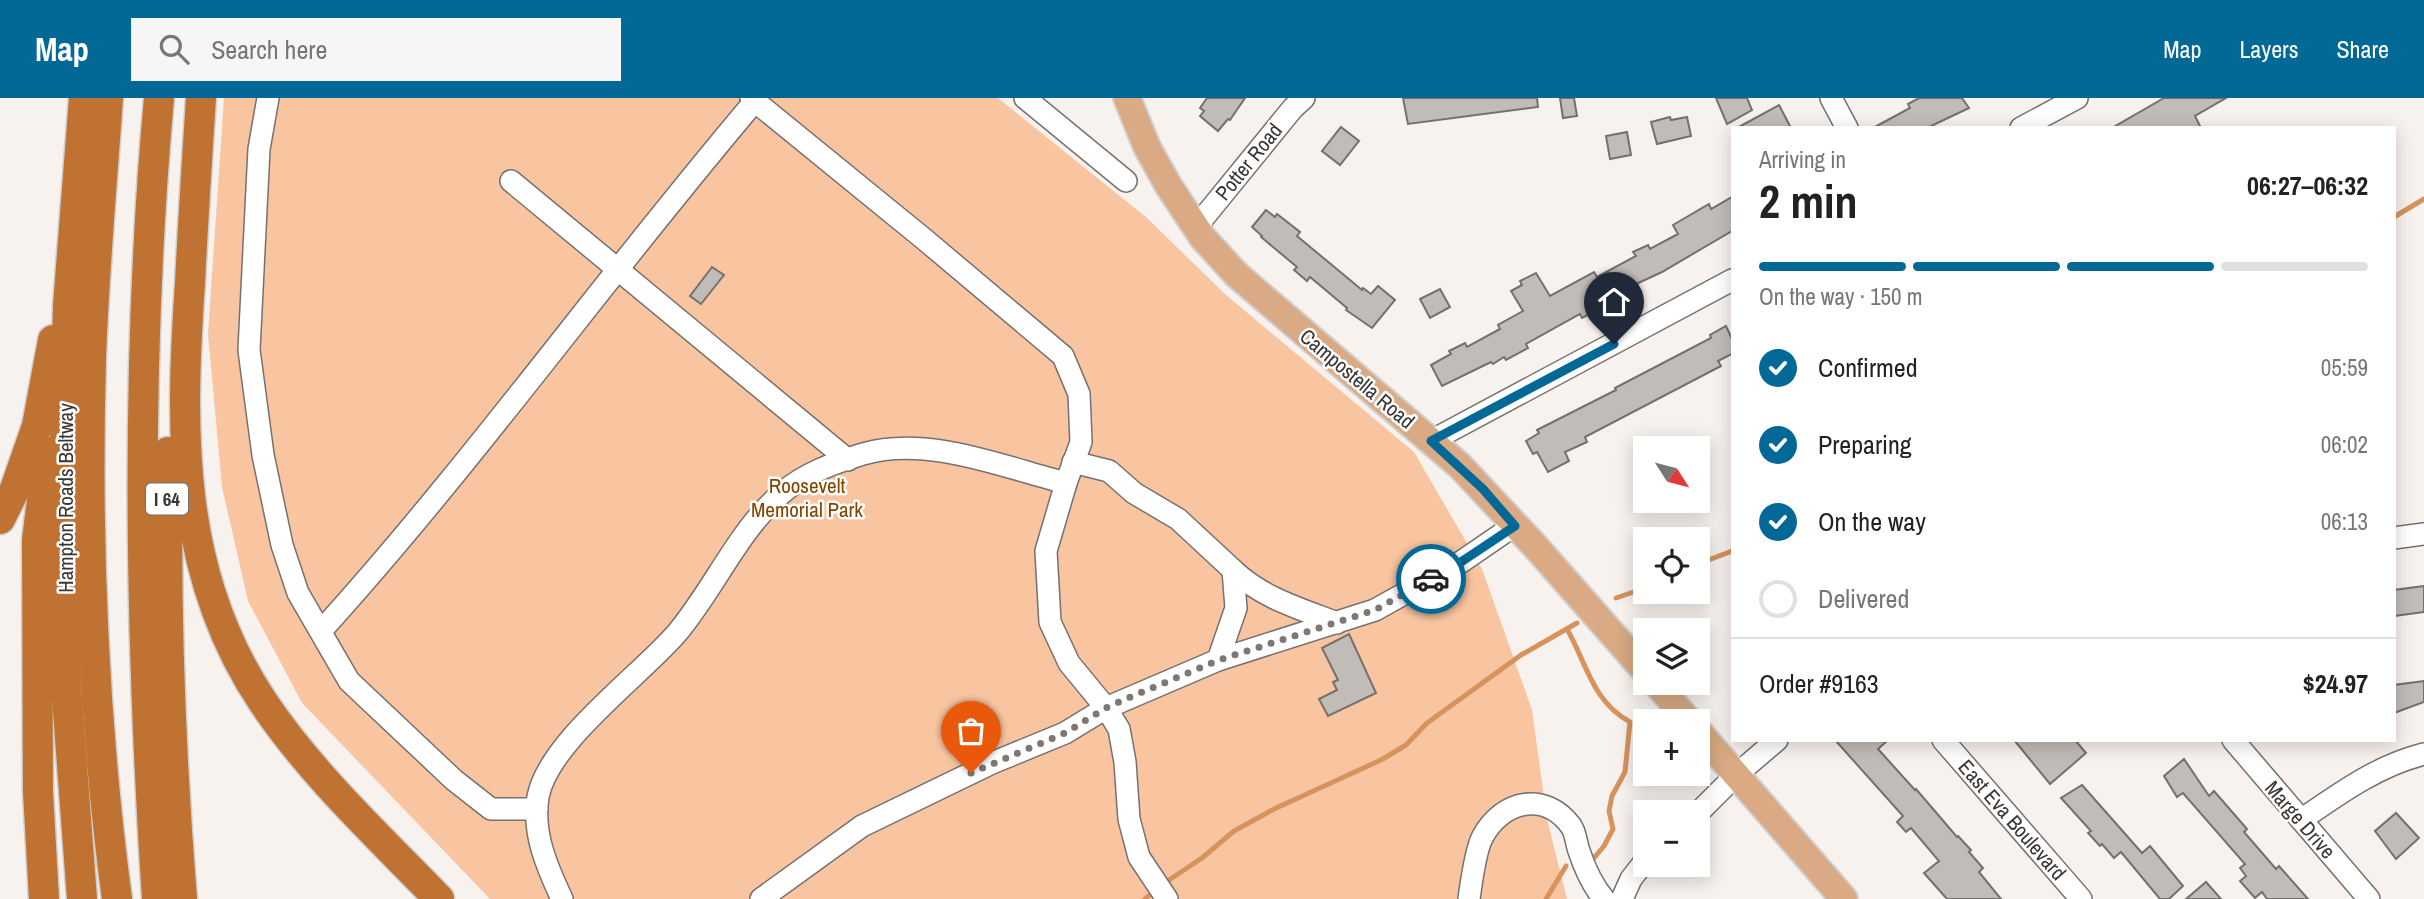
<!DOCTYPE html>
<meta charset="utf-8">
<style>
body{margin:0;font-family:"Archivo Narrow",sans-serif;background:#f6f6f6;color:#222;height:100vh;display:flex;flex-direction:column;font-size:26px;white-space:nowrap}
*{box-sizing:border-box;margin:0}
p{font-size:23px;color:#767676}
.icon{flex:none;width:38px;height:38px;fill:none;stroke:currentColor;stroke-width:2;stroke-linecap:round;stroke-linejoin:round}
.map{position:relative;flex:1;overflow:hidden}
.drawer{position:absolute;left:1731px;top:28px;width:665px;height:616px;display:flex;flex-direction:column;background:#fff;border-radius:0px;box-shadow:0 4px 18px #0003}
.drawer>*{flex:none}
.needle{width:46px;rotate:126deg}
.controls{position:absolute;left:1633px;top:338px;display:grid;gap:14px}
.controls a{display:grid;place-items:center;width:77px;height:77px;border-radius:0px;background:#fff;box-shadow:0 4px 18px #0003;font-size:35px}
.pin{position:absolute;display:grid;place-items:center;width:60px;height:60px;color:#fff;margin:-72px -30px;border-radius:50% 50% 50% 0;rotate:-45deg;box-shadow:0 0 7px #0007}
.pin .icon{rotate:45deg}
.courier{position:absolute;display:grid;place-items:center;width:70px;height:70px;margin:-35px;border:5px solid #026997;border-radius:50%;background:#fff;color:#222;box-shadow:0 2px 9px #0007}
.head em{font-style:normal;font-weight:700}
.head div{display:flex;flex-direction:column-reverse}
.head{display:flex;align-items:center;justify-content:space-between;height:119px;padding:0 28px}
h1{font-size:46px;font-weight:700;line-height:52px}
.bar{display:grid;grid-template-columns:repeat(4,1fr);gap:10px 7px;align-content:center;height:84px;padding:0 28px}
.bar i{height:9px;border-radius:5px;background:#e0e0e0}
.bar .on{background:#026997}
.bar p{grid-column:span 4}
.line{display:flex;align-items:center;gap:18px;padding:0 28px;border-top:2px solid #e0e0e0}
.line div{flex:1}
ol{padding:0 28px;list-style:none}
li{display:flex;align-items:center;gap:21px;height:77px}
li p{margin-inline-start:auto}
li .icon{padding:7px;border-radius:50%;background:#026997;color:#fff;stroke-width:4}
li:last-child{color:#767676}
li i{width:38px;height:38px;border:4px solid #e0e0e0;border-radius:50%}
header{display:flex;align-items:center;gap:42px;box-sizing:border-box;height:98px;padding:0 35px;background:#026997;color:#fff}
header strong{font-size:33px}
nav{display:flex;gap:38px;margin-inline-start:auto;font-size:24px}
.search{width:490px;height:63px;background:#f6f6f6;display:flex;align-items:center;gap:18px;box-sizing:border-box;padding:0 24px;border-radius:0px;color:#767676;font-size:26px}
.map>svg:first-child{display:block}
.green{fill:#f8c5a0}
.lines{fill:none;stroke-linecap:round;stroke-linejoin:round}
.stream{stroke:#d7935e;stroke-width:5}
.building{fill:#c1bcb8;stroke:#75706c;stroke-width:2}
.minor-casing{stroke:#76716e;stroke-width:24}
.major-casing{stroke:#cfcfcf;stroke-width:30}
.highway-casing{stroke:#cfcfcf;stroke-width:33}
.minor{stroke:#fff;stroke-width:21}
.major{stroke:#d9aa83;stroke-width:26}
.highway{stroke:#bf7231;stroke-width:30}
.done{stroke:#7c7876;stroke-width:7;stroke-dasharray:0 12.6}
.route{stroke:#026997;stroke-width:9}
.labels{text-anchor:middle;stroke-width:5;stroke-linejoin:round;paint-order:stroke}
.shield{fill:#fff;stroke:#747372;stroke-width:2}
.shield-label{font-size:19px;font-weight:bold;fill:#393735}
.street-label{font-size:21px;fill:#393735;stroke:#fff}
.park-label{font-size:21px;fill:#834400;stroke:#fff}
</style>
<header>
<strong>Map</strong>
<div class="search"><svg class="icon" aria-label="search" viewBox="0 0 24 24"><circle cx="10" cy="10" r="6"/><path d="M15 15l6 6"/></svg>Search here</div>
<nav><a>Map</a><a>Layers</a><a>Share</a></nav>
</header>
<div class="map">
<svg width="2424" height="801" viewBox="0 0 2424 801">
<rect width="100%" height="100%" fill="#f8f2ee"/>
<path class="green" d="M224,0h774l149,120 79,77 188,157 68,117 50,141 15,109 20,80h-1077l-188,-196 -54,-102 -26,-114 -14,-153z"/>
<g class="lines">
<g class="stream">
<path d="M2394,119l30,-18"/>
<path d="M1698,466l34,-13"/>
<path d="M1616,500l29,-10"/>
<path d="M1567,531c20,35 25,72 63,93l-5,50 -13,24 -3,15 4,18 -9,17 -10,12"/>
<path d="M1163,786l39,-26 32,-27 40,-22 107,-49 25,-15 21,-22 94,-68 56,-32"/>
<path d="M1145,801l11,-9"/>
<path d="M1546,801l20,-33"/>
</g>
</g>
<g class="building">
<path d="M1207,0h38l-15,22 -2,-1 -10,12 -18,-15 4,-5 -4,-3z"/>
<path d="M1403,0h134l1,9 -130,17z"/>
<path d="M1560,0h14l3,18 -14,2z"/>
<path d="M1716,0h31l5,12 -25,14z"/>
<path d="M1919,0h43l7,10 -42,20h-54l37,-20 -2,-4z"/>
<path d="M2164,0h62l-31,18 6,12h-89z"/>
<path d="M1779,7l12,23h-54z"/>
<path d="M1670,19l1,3 16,-3 4,19 -34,8 -6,-22z"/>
<path d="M1341,29l18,14 -19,24 -18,-14z"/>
<path d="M1627,34l4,23 -21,4 -4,-23z"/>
<path d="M1732,99v34l-70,41 -54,25 1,2 -10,5 3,4 -20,10 -2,-4 -54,30 2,4 -22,12 -2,-3 -11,7 -2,-2 -49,24 -11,-21 20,-11 -2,-3 16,-8 2,4 33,-18 -2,-4 25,-14 -12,-20 11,-6 -2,-4 16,-8 14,23 44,-24 3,5 39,-21 -3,-4 15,-7 2,4 28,-15 -5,-9 36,-21 2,5z"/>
<path d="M1266,112l9,7 2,-3 23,18 -3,4 65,54 1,-2 8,6 7,-8 17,14 -23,28 -26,-18 1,-2 -37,-31 -3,4 -13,-11 3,-3 -36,-30 1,-1 -10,-9z"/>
<path d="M712,169l12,8 -23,29 -11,-8z"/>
<path d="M1440,191l10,18 -20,11 -10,-19z"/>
<path d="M1726,228l6,13v15l-14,7 3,5 -136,71 2,5 -22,10 4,9 -21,11 -11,-20 -4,2 -7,-13 13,-8 -2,-3 79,-40 -1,-2 96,-50 -1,-3z"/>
<path d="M2424,488v26l-30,4v-26z"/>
<path d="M1349,536l27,59 -48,23 -9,-17 18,-9 -4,-8 5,-2 -16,-32z"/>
<path d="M2424,583v21l-30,11v-28z"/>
<path d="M1835,642h53l-10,9 37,41 1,-1 41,48 1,-1 13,14 -2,2 14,16 -4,4 22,27h-54l-23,-26 15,-12 -28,-33 -5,4 -9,-10 6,-6z"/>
<path d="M2014,642h61l11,13 -36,31z"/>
<path d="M2184,661l25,37 5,-5 33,38 -3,3 32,37 3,-3 29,33h-41l-5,-7 -7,6 -15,-17 6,-5 -6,-8 5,-4 -62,-71 -6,4 -13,-21z"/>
<path d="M2082,687l60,68 8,-7 33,40 -14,13h-9l-39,-47 -7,6 -12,-14 -2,2 -12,-13 3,-2 -30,-33z"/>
<path d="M2396,715l23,25 -23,21 -21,-28z"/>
<path d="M2206,784l15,17h-35z"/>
</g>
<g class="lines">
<defs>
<g id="minor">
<path d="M268,0l-9,51 -10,201 14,105 19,90 16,48 51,88 105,99 37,29h46"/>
<path d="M751,0l173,141 139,117 16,38 2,48 -15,41 -20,68 4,71 19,41 37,45 13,21 6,33 4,57 10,38 28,42"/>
<path d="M1025,0l101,83"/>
<path d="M1831,0l16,30"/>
<path d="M2021,30l56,-30"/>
<path d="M511,83l337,279"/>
<path d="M1196,129l97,-119 11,-10"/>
<path d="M1431,343l301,-161"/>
<path d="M2394,440l30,-4"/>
<path d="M1233,472c29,28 68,39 104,53"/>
<path d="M321,533c153,-169 286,-356 434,-530"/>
<path d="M1218,562l157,-50 86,-48 54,-37"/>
<path d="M1943,642l138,159"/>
<path d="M2233,642l136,159"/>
<path d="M1698,715l38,-38 41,-35"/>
<path d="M2301,722c39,-27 76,-54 123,-66"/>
<path d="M562,801c-15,-32 -30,-66 -24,-102 10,-55 102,-121 139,-164 37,-44 62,-104 105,-140 23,-20 52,-30 81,-39 64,-19 140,13 203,29"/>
<path d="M761,801l101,-73 130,-63 73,-30 41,-25 112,-48 18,-52 -3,-38 -55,-51 -44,-26 -25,-22 -36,-9"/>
<path d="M1469,801c2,-15 7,-51 14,-63 20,-36 62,-45 88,-10 5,7 5,17 8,25 6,18 13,34 25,48"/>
<path d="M1622,801l9,-20 14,-18"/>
</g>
<g id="major">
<path d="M1127,0l20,49 21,38 35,53 34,37 223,191 75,80 110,125"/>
<path d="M1655,584l34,39"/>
<path d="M1698,633l146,168"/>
</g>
<g id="highway">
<path d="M108,0c-6,86 -14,173 -17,260 -5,180 2,362 26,541"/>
<path d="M201,0c-4,62 -8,123 -11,185 -10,147 -13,291 73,419 49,73 115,134 176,197"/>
<path d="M168,354c-3,149 2,298 14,447"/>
<path d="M0,421l15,-30 22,-63 16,-86"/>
<path d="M44,801l-6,-107 -1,-252 11,-88"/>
<path d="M82,801l-16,-215 -2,-200 4,-178 16,-208"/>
<path d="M157,801c-17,-266 -22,-535 2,-801"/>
</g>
</defs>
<use href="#minor" class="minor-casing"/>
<use href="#major" class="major-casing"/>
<use href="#highway" class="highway-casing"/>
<use href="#minor" class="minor"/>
<use href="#major" class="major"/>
<use href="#highway" class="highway"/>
</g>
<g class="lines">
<path class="done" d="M971,675l94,-40 41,-25 22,-10 91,-38 156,-50 56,-31"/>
<path class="route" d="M1431,481l30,-17 54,-36 -32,-37 -52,-48 183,-97"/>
</g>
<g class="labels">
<rect class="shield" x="146" y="385.5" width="42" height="31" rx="5"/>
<g class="shield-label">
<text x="167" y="408">I 64</text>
</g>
<g class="street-label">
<text transform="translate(1249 64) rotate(-51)" y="7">Potter Road</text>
<text transform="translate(1357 281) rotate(40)" y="7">Campostella Road</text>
<text transform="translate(66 400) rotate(-90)" y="7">Hampton Roads Beltway</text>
<text transform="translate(2012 722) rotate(49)" y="7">East Eva Boulevard</text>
<text transform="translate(2300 722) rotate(49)" y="7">Marge Drive</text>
</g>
<g class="park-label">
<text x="807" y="395">Roosevelt<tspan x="807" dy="24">Memorial Park</tspan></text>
</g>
</g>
</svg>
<div class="controls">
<a><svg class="needle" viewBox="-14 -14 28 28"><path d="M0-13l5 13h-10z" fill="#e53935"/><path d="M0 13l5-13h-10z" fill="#767676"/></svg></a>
<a><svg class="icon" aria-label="locate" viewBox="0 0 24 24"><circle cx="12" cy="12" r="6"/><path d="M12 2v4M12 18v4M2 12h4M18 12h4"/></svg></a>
<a><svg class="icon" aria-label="layers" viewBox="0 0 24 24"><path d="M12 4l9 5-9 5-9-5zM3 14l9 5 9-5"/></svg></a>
<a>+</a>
<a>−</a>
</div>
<div class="pin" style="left:971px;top:675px;background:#ea580c"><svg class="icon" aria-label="bag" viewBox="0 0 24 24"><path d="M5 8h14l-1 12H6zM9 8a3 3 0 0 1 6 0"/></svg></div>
<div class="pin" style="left:1614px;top:246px;background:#1f2937"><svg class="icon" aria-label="home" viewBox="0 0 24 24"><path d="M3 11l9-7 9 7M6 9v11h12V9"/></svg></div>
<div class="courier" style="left:1431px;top:481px"><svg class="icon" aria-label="car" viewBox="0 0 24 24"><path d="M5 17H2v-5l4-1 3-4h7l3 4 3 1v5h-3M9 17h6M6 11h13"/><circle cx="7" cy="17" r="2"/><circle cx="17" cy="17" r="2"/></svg></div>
<section class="drawer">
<div class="head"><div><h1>2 min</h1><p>Arriving in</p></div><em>06:27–06:32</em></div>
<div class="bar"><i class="on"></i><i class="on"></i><i class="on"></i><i></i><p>On the way · 150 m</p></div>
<ol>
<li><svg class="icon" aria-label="check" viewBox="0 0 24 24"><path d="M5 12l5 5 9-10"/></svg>Confirmed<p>05:59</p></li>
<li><svg class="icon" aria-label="check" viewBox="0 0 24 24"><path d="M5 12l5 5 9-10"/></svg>Preparing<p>06:02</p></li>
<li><svg class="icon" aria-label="check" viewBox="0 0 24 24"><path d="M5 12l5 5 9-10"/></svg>On the way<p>06:13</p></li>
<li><i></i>Delivered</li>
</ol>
<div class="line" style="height:91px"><div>Order #9163</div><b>$24.97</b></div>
</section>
</div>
